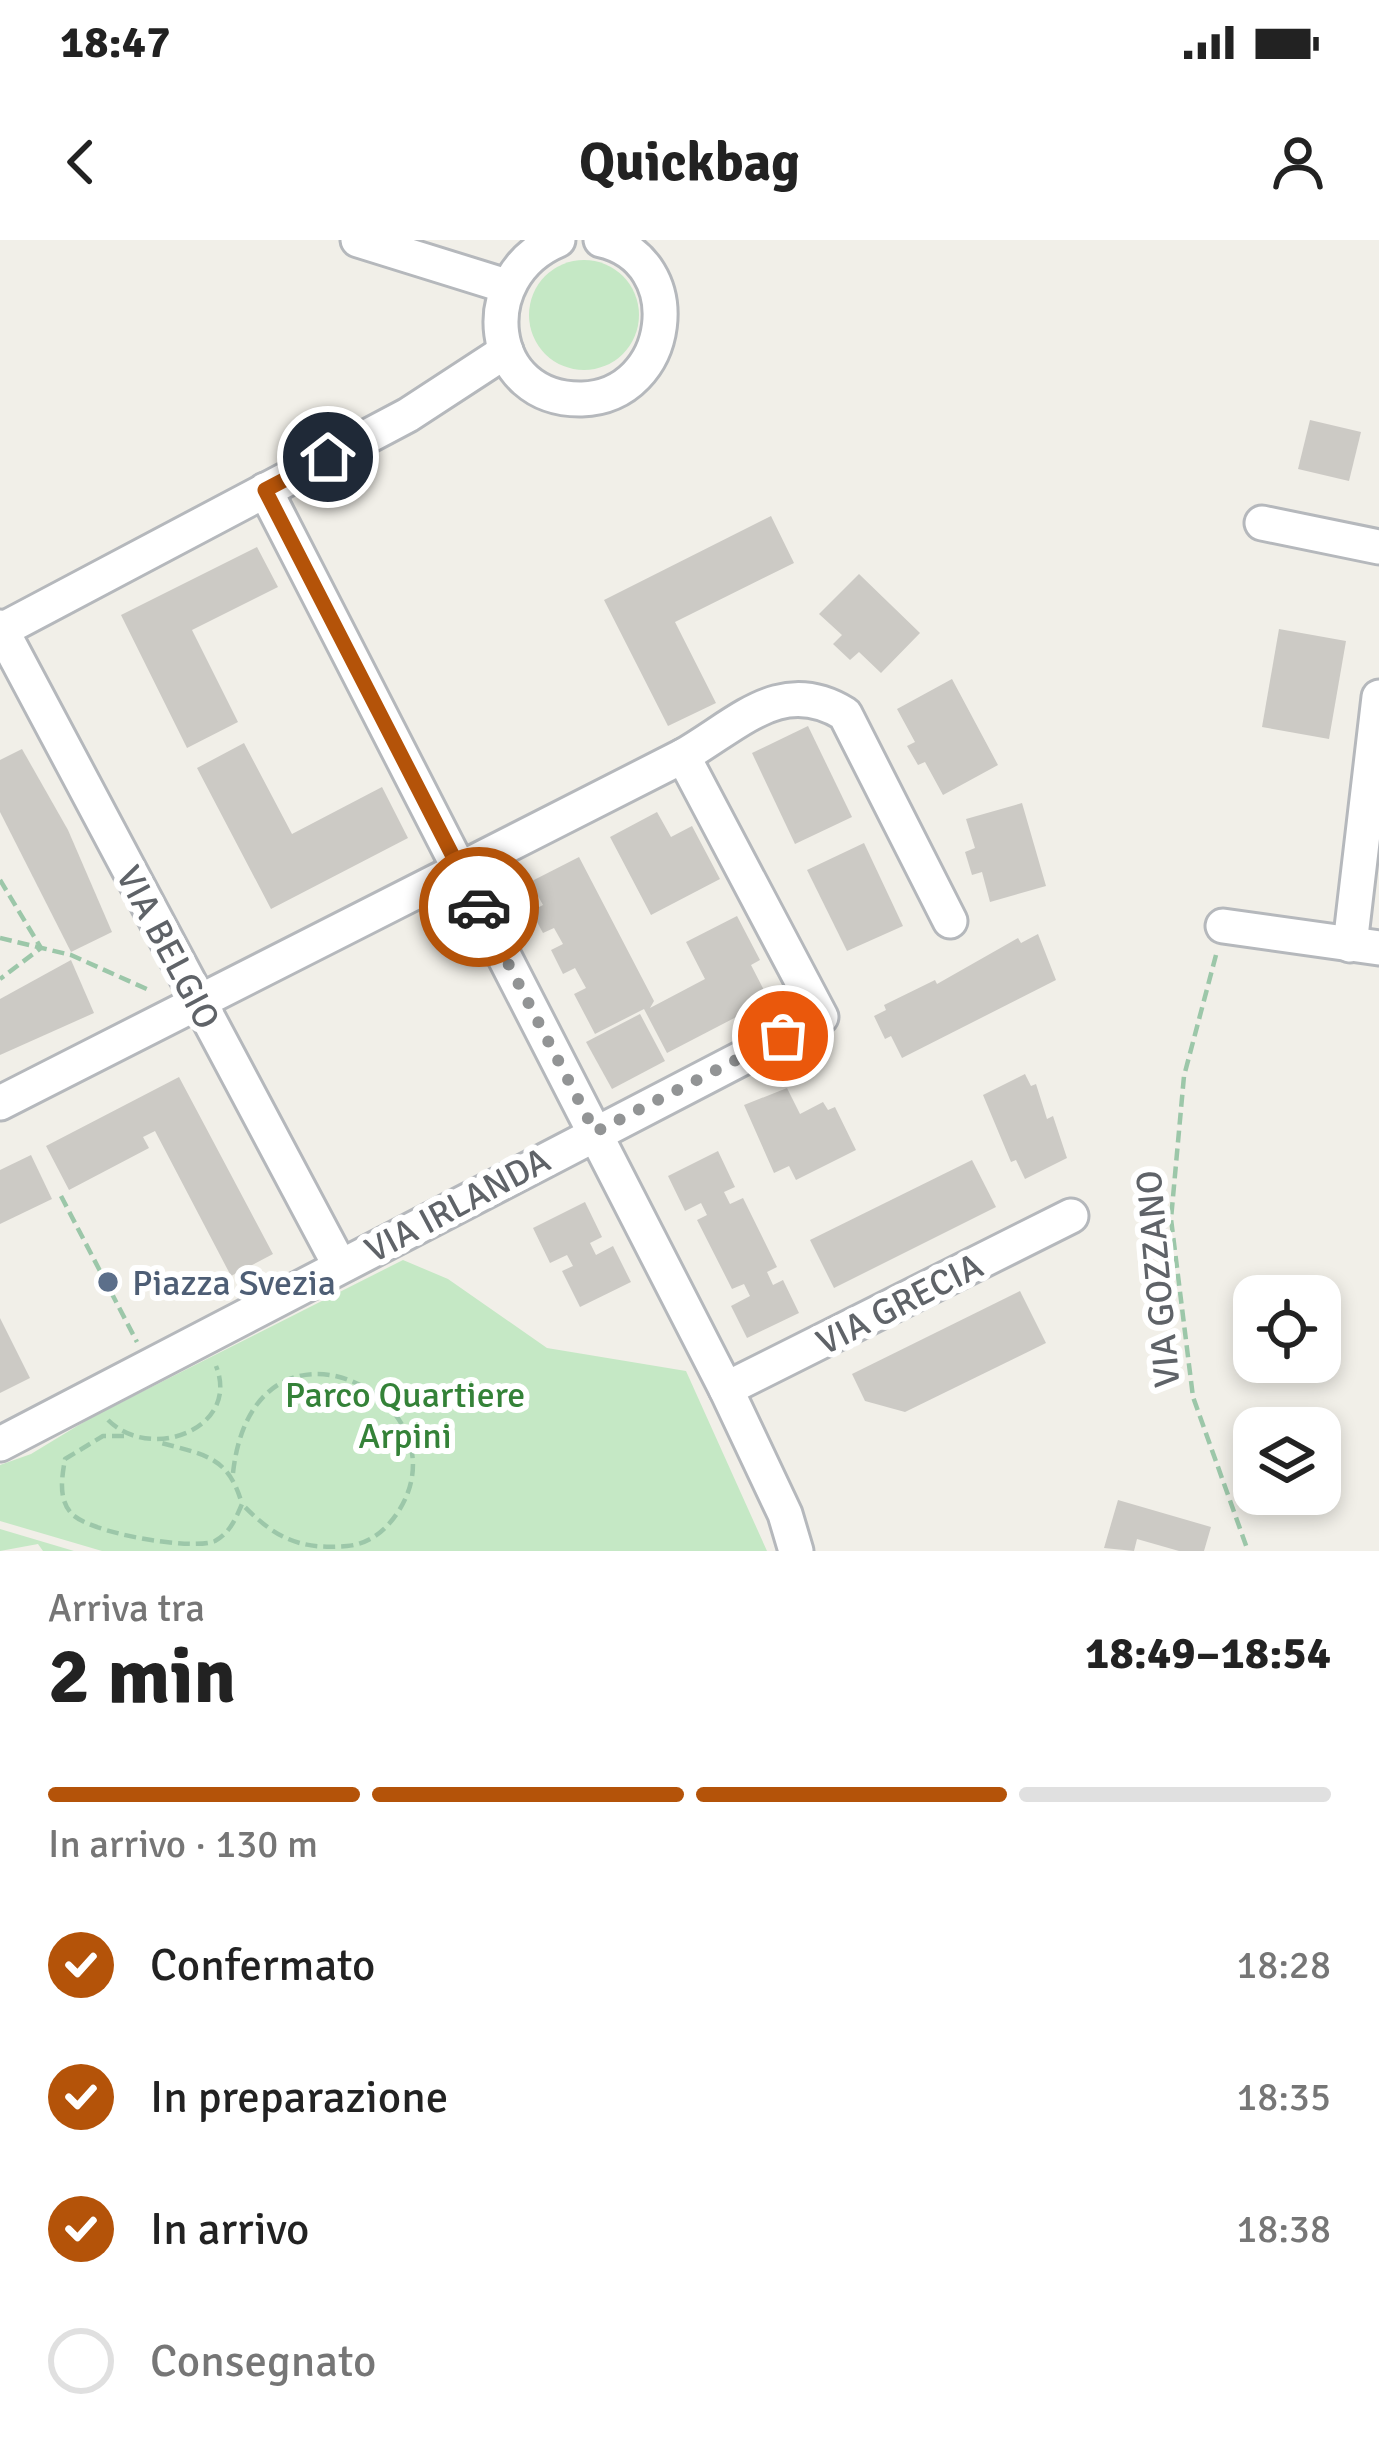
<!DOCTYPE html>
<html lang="it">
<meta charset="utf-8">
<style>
body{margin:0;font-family:Signika,sans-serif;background:#f2f2f2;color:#222;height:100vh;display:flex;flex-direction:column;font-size:45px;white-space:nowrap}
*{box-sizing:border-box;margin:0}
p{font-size:39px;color:#767676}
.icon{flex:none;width:66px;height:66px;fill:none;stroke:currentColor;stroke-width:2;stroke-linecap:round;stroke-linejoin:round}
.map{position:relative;height:1311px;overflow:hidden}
.side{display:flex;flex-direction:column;background:#fff;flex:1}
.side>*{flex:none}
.buttons{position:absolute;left:1233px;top:1035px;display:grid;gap:24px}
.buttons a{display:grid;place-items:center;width:108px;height:108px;border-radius:24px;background:#fff;box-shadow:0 6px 18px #0003;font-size:60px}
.pin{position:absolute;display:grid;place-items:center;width:102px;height:102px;color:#fff;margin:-51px;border:6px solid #fff;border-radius:50%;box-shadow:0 3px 12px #0007}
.courier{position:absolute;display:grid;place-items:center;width:120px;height:120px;margin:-60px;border:9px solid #b45309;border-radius:50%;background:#fff;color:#222;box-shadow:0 3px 15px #0007}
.summary em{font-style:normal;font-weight:700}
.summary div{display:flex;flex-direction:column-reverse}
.summary{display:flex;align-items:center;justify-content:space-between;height:204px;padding:0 48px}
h1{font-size:78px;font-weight:700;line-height:90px}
.bar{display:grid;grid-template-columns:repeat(4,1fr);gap:18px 12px;align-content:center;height:144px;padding:0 48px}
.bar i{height:15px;border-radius:9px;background:#e0e0e0}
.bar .on{background:#b45309}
.bar p{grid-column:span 4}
ol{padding:0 48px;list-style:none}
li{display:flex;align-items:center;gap:36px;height:132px}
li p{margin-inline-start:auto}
li .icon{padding:12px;border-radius:50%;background:#b45309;color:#fff;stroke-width:4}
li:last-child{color:#767676}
li i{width:66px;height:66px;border:6px solid #e0e0e0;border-radius:50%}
.status{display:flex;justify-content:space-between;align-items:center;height:84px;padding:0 60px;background:#fff;direction:ltr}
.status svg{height:33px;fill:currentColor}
header{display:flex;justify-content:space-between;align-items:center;height:156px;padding:0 48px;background:#fff;font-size:54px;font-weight:700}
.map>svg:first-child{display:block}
.green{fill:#c5e8c5}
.building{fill:#cccac5}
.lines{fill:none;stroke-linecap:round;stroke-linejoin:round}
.street-casing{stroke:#b5b8bc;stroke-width:39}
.path{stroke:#9cc7a9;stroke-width:4.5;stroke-dasharray:12 6;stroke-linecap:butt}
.street{stroke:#fff;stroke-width:33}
.done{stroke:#929495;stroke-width:12;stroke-dasharray:0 21.6}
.route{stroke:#b45309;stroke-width:15}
.service-dot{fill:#5c6f8a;stroke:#fff;stroke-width:4.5}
.labels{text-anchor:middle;stroke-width:12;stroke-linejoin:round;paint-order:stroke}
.street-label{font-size:36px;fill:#5f6368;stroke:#fff}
.service-label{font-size:36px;fill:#4e5e75;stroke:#fff;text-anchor:start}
.park-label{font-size:36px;fill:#348238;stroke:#fff}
</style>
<div class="status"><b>18:47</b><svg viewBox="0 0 49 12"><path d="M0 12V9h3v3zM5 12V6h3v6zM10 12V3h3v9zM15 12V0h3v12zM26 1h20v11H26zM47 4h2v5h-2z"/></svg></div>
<header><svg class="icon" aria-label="back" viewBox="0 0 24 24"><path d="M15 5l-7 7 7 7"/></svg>Quickbag<svg class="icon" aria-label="person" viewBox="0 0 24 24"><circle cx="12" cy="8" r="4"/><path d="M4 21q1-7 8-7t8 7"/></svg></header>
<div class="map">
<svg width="1379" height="1311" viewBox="0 0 1379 1311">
<rect width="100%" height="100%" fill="#f1efe8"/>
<g class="green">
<circle cx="584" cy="75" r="55"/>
<path d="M403,1020l45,19 99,69 139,23 81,180h-665l-102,-30v-56l31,-11 61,-37z"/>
<path d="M0,1289l74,22h-31l-5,-7 -38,7z"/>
</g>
<g class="building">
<path d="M1310,180l51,12 -12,49 -51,-12z"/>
<path d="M771,276l23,47 -119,59 41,81 -48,23 -64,-126z"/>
<path d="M257,307l21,40 -86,43 46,92 -51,26 -66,-133z"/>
<path d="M859,334l61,59 -39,40 -22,-21 -9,8 -17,-16 9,-9 -23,-21z"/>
<path d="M1279,389l67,12 -17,98 -67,-12z"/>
<path d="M952,439l46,86 -55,30 -18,-33 -7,3 -11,-19 8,-4 -18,-33z"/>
<path d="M808,486l44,91 -57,27 -43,-91z"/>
<path d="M244,503l48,91 90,-47 26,51 -137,71 -74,-141z"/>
<path d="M22,509l46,81 44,102 -41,20 -71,-140v-52z"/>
<path d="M1022,563l24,83 -56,16 -8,-30 -10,3 -7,-23 10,-4 -9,-29z"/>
<path d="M657,572l14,25 21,-11 28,53 -69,36 -41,-78z"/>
<path d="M864,603l39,83 -56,25 -40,-81z"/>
<path d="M579,617l75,144 -4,7 55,-29 -19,-37 51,-26 23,44 -9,5 18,35 -102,53 -23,-44 -49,25 -21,-40 12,-6 -11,-20 -12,6 -12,-24 12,-6 -9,-16 -11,5 -12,-22 12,-6 -13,-23z"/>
<path d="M1038,694l18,46 -154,78 -11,-22 -6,3 -11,-23 12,-6 -2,-5 51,-25 2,4 81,-46 3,5z"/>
<path d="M71,720l23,53 -94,42v-56z"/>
<path d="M640,774l25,47 -53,28 -26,-47z"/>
<path d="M1025,834l6,12 5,-2 11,35 6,-3 14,42 -42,21 -9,-19 -5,2 -28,-67z"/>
<path d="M179,837l94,177 -42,22 -76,-145 -12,6 6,11 -80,42 -23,-44z"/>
<path d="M787,848l13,26 23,-12 5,8 7,-3 21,43 -60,30 -7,-14 -15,7 -30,-68z"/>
<path d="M718,911l17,36 -11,5 6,12 13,-6 34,69 -10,5 6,13 10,-5 16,33 -52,25 -16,-32 19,-10 -6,-12 -12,5 -35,-69 10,-5 -6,-12 -16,8 -17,-35z"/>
<path d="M31,915l21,44 -52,25v-54z"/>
<path d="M972,920l24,47 -162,81 -24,-48z"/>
<path d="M585,962l17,35 -12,6 6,12 17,-9 18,36 -51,25 -18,-36 11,-5 -6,-11 -17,8 -17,-35z"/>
<path d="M1020,1051l26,52 -141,69 -40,-11 -13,-27z"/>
<path d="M0,1078l30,60 -30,15z"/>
<path d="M1118,1260l93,27 -7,24h-25l-42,-12 -3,12 -30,-3z"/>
</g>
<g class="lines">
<defs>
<g id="street">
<path d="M358,0l148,46"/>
<path d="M558,0c-86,36 -72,161 24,159 91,-3 109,-139 19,-159"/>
<path d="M265,250l461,899 59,125 11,37"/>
<path d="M1262,283l117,24"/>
<path d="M0,387l340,639"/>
<path d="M0,391l408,-216 98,-64"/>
<path d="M1223,686l156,22"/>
<path d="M1350,705l29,-248"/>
<path d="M0,863l683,-347c57,-33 99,-81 162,-42l105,207"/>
<path d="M726,1149l345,-173"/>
<path d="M0,1204l821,-427 -138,-261"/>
</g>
</defs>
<use href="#street" class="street-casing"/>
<g class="path">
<path d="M0,640l41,68 -41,31"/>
<path d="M0,698l71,17 80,36"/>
<path d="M1216,715l-32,121 -13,143 22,178 55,154"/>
<path d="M61,956l76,146"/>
<path d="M108,1180c43,43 133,8 108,-54"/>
<path d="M124,1196h-21l-38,23c-3,18 -7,39 6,54 17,20 121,38 144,28 15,-8 21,-23 27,-37 -14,-49 -38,-49 -84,-62"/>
<path d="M233,1233c21,-186 238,-73 165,39 -12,18 -28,32 -51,34 -48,4 -72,-8 -105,-42"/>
</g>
<use href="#street" class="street"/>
</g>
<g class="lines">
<path class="done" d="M479,667l116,225 188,-96"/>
<path class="route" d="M328,217l-63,33 214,417"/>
</g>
<circle class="service-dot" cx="108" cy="1042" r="12"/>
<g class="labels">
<g class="street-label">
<text transform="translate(169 707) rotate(62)" y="13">VIA BELGIO</text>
<text transform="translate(457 964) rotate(-28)" y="13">VIA IRLANDA</text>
<text transform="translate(1157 1039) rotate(-95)" y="13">VIA GOZZANO</text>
<text transform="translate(899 1063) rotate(-27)" y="13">VIA GRECIA</text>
</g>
<g class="service-label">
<text x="132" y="1055">Piazza Svezia</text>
</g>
<g class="park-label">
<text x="405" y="1167">Parco Quartiere<tspan x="405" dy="41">Arpini</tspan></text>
</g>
</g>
</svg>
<div class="buttons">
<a><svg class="icon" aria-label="locate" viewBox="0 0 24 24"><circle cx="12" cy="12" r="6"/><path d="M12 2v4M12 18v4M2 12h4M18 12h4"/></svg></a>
<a><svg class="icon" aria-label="layers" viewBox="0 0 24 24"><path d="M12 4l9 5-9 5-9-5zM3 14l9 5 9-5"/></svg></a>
</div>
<div class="pin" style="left:783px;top:796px;background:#ea580c"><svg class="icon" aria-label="bag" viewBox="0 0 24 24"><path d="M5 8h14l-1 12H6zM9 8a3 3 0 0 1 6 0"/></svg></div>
<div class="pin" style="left:328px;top:217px;background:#1f2937"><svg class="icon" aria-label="home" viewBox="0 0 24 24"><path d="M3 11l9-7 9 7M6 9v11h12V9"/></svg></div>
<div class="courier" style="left:479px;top:667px"><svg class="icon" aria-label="car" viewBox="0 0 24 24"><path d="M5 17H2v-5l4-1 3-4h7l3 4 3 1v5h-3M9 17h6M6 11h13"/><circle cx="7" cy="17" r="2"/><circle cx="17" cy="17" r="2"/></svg></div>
</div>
<section class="side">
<div class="summary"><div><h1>2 min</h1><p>Arriva tra</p></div><em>18:49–18:54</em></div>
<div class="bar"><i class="on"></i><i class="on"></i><i class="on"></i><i></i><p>In arrivo · 130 m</p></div>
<ol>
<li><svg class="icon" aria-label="check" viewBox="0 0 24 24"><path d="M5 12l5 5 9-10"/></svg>Confermato<p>18:28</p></li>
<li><svg class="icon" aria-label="check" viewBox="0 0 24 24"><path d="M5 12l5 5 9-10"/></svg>In preparazione<p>18:35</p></li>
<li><svg class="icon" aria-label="check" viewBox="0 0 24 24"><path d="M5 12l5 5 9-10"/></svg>In arrivo<p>18:38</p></li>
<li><i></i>Consegnato</li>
</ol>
</section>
